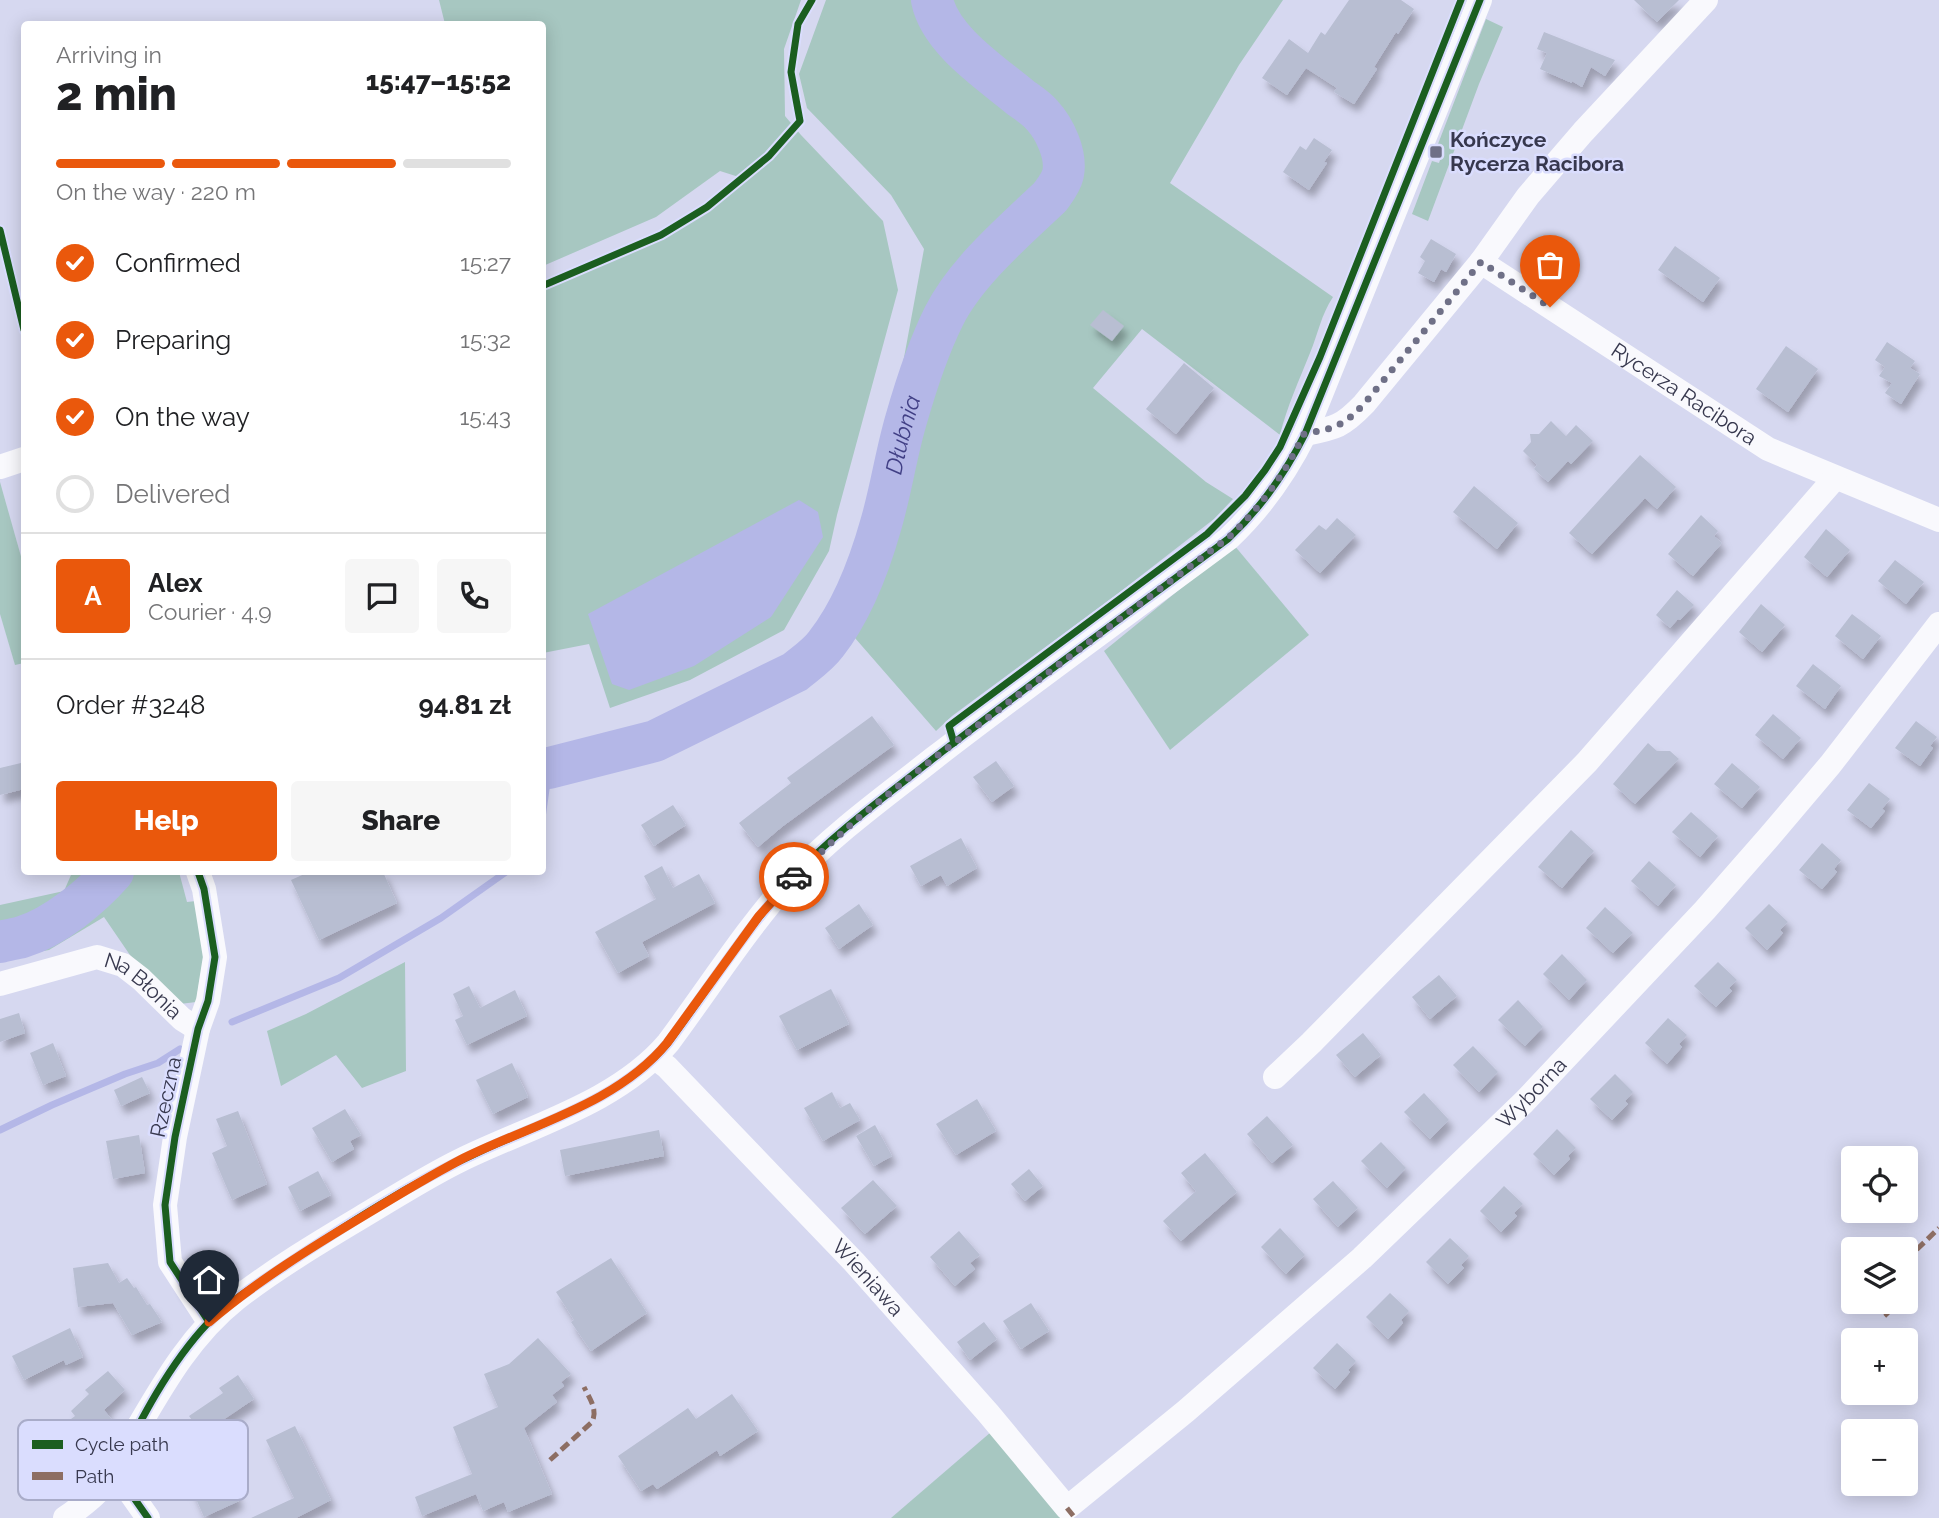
<!DOCTYPE html>
<meta charset="utf-8">
<style>
body{margin:0;font-family:Raleway,sans-serif;background:#f6f6f6;color:#202124;height:100vh;display:flex;flex-direction:column;font-size:26px;white-space:nowrap}
*{box-sizing:border-box;margin:0}
p{font-size:23px;color:#757577}
.icon{flex:none;width:38px;height:38px;fill:none;stroke:currentColor;stroke-width:2;stroke-linecap:round;stroke-linejoin:round}
.map{position:relative;flex:1;overflow:hidden}
.drawer{position:absolute;left:21px;top:21px;width:525px;height:854px;display:flex;flex-direction:column;background:#fff;border-radius:7px;box-shadow:0 4px 18px #0003}
.drawer>*{flex:none}
.tools{position:absolute;left:1841px;top:1146px;display:grid;gap:14px}
.tools a{display:grid;place-items:center;width:77px;height:77px;border-radius:7px;background:#fff;box-shadow:0 4px 18px #0003;font-size:35px}
.pin{position:absolute;display:grid;place-items:center;width:60px;height:60px;color:#fff;margin:-72px -30px;border-radius:50% 50% 50% 0;rotate:-45deg;box-shadow:0 0 7px #0007}
.pin .icon{rotate:45deg}
.courier{position:absolute;display:grid;place-items:center;width:70px;height:70px;margin:-35px;border:5px solid #ea580c;border-radius:50%;background:#fff;color:#222;box-shadow:0 2px 9px #0007}
.headline em{font-style:normal;font-weight:800}
.headline div{display:flex;flex-direction:column-reverse}
.headline{display:flex;align-items:center;justify-content:space-between;height:119px;padding:0 35px}
h1{font-size:46px;font-weight:800;line-height:52px}
.bar{display:grid;grid-template-columns:repeat(4,1fr);gap:10px 7px;align-content:center;height:84px;padding:0 35px}
.bar i{height:9px;border-radius:5px;background:#e0e0e0}
.bar .active{background:#ea580c}
.bar p{grid-column:span 4}
.line{display:flex;align-items:center;gap:18px;padding:0 35px;border-top:2px solid #e0e0e0}
.line div{flex:1}
.round{display:grid;place-items:center;flex:none;width:74px;height:74px;border-radius:7px;background:#f6f6f6}
ol{padding:0 35px;list-style:none}
li{display:flex;align-items:center;gap:21px;height:77px}
li p{margin-inline-start:auto}
li .icon{padding:7px;border-radius:50%;background:#ea580c;color:#fff;stroke-width:4}
li:last-child{color:#757577}
li i{width:38px;height:38px;border:4px solid #e0e0e0;border-radius:50%}
.action{display:flex;gap:14px;margin-top:auto;padding:14px 35px}
.action a{flex:1;height:80px;border-radius:7px;background:#ea580c;color:#fff;font-size:28px;font-weight:800;line-height:80px;text-align:center}
.action a+a{background:#f6f6f6;color:#202124}
.map>svg:first-child{display:block}
.green{fill:#a7c7c1}
.water{fill:#b4b7e7}
.lines{fill:none;stroke-linecap:round;stroke-linejoin:round}
.stream{stroke:#b4b7e7;stroke-width:7}
.river{stroke:#b4b7e7;stroke-width:42}
.building{fill:#b8bed2;filter:url(#shadow)}
.minor{stroke:#f9f9fd;stroke-width:24}
.quiet{stroke:#8d6e63;stroke-width:5;stroke-dasharray:10 5;stroke-linecap:butt}
.cycleway-casing{stroke:#daddfe;stroke-width:11}
.cycleway{stroke:#1b5e20;stroke-width:7}
.done{stroke:#6f7087;stroke-width:7;stroke-dasharray:0 12.6}
.route{stroke:#ea580c;stroke-width:9}
.poi-dot{fill:#6f7087;stroke:#daddfe;stroke-width:2.5}
.labels{text-anchor:middle;stroke-width:5;stroke-linejoin:round;paint-order:stroke}
.poi-label{font-size:21px;font-weight:bold;fill:#37384e;stroke:#daddfe;text-anchor:start}
.street-label{font-size:21px;fill:#37384e;stroke:#daddfe}
.water-label{font-size:23px;font-style:italic;fill:#413f85;stroke:#daddfe}
.key{fill:#daddfe;stroke:#a9acc9;stroke-width:2}
.key-label{font-size:19px;fill:#37384e}
</style>
<div class="map">
<svg width="1939" height="1518" viewBox="0 0 1939 1518">
<defs>
<filter id="shadow"><feDropShadow dx="4.5" dy="8" stdDeviation="3.5" flood-color="#0004"/></filter>
</defs>
<rect width="100%" height="100%" fill="#d6d8f0"/>
<g class="green">
<path d="M439,0h362l-17,49 1,67 16,19 82,86 15,69 -61,225 -8,36 -45,79 -94,50 -80,28 -21,-64 -46,9v-367l116,-49 83,-59 -22,-7 -64,46 -113,49 -1,-242h-97z"/>
<path d="M826,0h457l-44,65 -69,118 163,114c-12,18 -15,37 -23,56 -11,28 -23,53 -30,82l-138,-106 -49,59 113,94 27,17 -19,20 -94,73 -168,124 -16,15 -81,-93 47,-116 -34,-8 35,-151 21,-114 -33,-54 -84,-87 -8,-34z"/>
<path d="M1486,19l17,8 -24,57 -51,137 -16,-7 20,-53 7,2 5,-16 -6,-3z"/>
<path d="M0,482l24,85v96l-9,2 -15,-51z"/>
<path d="M1234,545l75,90 -139,115 -66,-99z"/>
<path d="M75,872h104l8,30 9,-1 8,53 -8,48 -16,2 -48,-46 -28,-41 -55,33 -49,9v-54l64,-14 7,-16z"/>
<path d="M405,962l1,109 -44,17 -26,-33 -55,31 -14,-55 39,-17z"/>
<path d="M991,1432l74,86h-174z"/>
</g>
<path class="water" d="M799,500l19,12 5,25 -52,80 -77,49 -65,24 -17,-6 -24,-70z"/>
<g class="lines">
<g class="stream">
<path d="M542,818l7,-50"/>
<path d="M232,1022l107,-44 102,-60 65,-46"/>
<path d="M0,1130l52,-25 73,-31 33,-11 22,-14"/>
</g>
<g class="river">
<path id="s1" d="M542,768h7l106,-27 140,-69c11,-9 23,-17 31,-28 26,-33 44,-81 55,-120 10,-34 15,-70 25,-104 10,-35 22,-72 38,-104 22,-44 70,-85 106,-119 5,-7 11,-14 13,-23 4,-19 -8,-45 -21,-59 -6,-7 -14,-12 -21,-17 -30,-25 -81,-58 -89,-98"/>
<path d="M0,942c7,-2 15,-3 22,-5 33,-10 69,-40 91,-65"/>
</g>
</g>
<g class="building">
<path d="M1349,0h52l13,9 -16,25 -2,-2 -22,35 3,2 -23,35 -20,-12 3,-4 -31,-20 -19,27 -25,-17 27,-39 19,14 13,-21 4,3z"/>
<path d="M1634,0h45l-22,22z"/>
<path d="M1544,32l53,21 18,7 -10,16 -14,-9 -9,20 -10,-6v2l-32,-14 7,-16 -10,-4z"/>
<path d="M1314,138l18,12 -8,12 3,1 -18,27 -26,-18 17,-26 6,4z"/>
<path d="M1431,239l25,15 -10,18 -5,-3 -7,13 -16,-9 7,-12 -5,-4z"/>
<path d="M1675,246l45,32 -17,24 -45,-32z"/>
<path d="M1103,310l21,16 -12,15 -22,-16z"/>
<path d="M1887,342l28,19 -5,7 10,6 -19,30 -16,-11 7,-10 -13,-7 6,-9 -10,-7z"/>
<path d="M1786,346l32,23 -30,43 -32,-23z"/>
<path d="M1184,363l30,25 -38,46 -30,-25z"/>
<path d="M1551,421l15,15 10,-11 17,16 -22,23 -3,-3 -20,21 -14,-13 3,-4 -14,-14 8,-9 -1,-8h9z"/>
<path d="M1640,455l36,32 -19,22 -12,-11 -53,56 -23,-21z"/>
<path d="M1474,486l44,37 -21,26 -44,-37z"/>
<path d="M1701,515l17,16 -4,5 8,7 -29,33 -25,-22z"/>
<path d="M1337,518l19,17 -36,38 -25,-23 24,-25 7,5z"/>
<path d="M1826,529l24,21 -23,27 -23,-20z"/>
<path d="M1895,560l29,22 -18,22 -28,-23z"/>
<path d="M1677,590l17,15 -14,15 -2,-1 -8,9 -14,-13z"/>
<path d="M1761,604l24,21 -23,27 -23,-20z"/>
<path d="M1852,614l29,22 -18,23 -28,-23z"/>
<path d="M1813,664l28,22 -16,23 -29,-23z"/>
<path d="M1773,714l28,24 -18,21 -28,-24z"/>
<path d="M872,716l22,29 -111,81 -25,21 -19,-24 52,-40 -4,-5z"/>
<path d="M1916,721l21,16 -7,9 3,2 -13,18 -25,-18z"/>
<path d="M1648,743l9,8h13l9,8 -44,45 -22,-20z"/>
<path d="M996,761l18,25 -22,16 -19,-25z"/>
<path d="M21,763l3,13v13l-24,6v-27z"/>
<path d="M1732,763l28,24 -18,21 -28,-24z"/>
<path d="M1869,783l21,16 -8,10 3,2 -14,17 -24,-18z"/>
<path d="M673,805l13,20 -32,21 -13,-21z"/>
<path d="M1691,812l27,24 -18,21 -28,-25z"/>
<path d="M1571,830l23,21 -32,37 -24,-21z"/>
<path d="M961,838l16,30 -30,18 -6,-11 -20,11 -11,-20z"/>
<path d="M1822,843l19,17 -7,9 3,3 -15,17 -23,-19z"/>
<path d="M1649,861l27,24 -18,21 -27,-25z"/>
<path d="M662,866l11,22 26,-14 16,29 -73,39 7,14 -31,17 -23,-41 61,-33 -12,-23z"/>
<path d="M309,872h74l14,31 -78,37 -28,-60z"/>
<path d="M859,904l14,21 -34,24 -14,-21z"/>
<path d="M1769,904l19,18 -8,8 3,3 -16,17 -22,-22z"/>
<path d="M1605,907l28,26 -20,20 -27,-25z"/>
<path d="M1562,954l25,26 -18,20 -26,-26z"/>
<path d="M1718,962l19,18 -8,8 3,3 -16,16 -22,-21z"/>
<path d="M1439,975l18,21 -27,23 -18,-22z"/>
<path d="M469,986l11,22 35,-18 12,26 -60,29 -12,-25 8,-4 -10,-22z"/>
<path d="M831,989l18,35 -52,26 -18,-34z"/>
<path d="M1518,1000l25,27 -18,19 -27,-26z"/>
<path d="M19,1013l6,20 -25,9v-23z"/>
<path d="M1668,1018l19,17 -8,9 3,3 -15,17 -22,-21z"/>
<path d="M1363,1033l18,22 -26,22 -19,-22z"/>
<path d="M53,1043l13,33 -23,9 -13,-32z"/>
<path d="M1473,1046l25,26 -19,20 -26,-27z"/>
<path d="M512,1063l16,34 -35,17 -17,-34z"/>
<path d="M1615,1074l18,18 -8,9 3,3 -16,16 -22,-21z"/>
<path d="M142,1077l8,16 -29,13 -7,-16z"/>
<path d="M832,1092l8,16 10,-5 10,17 -37,21 -19,-33z"/>
<path d="M1424,1093l25,27 -19,19 -26,-27z"/>
<path d="M977,1099l19,32 -40,24 -20,-31z"/>
<path d="M345,1109l16,26 -11,6 4,8 -22,13 -20,-34z"/>
<path d="M238,1111l29,73 -35,16 -20,-47 15,-7 -11,-27z"/>
<path d="M1267,1116l26,29 -21,18 -25,-29z"/>
<path d="M875,1125l17,31 -18,10 -18,-30z"/>
<path d="M1557,1129l19,19 -8,8 2,3 -16,16 -21,-21z"/>
<path d="M659,1130l5,26 -99,20 -5,-26z"/>
<path d="M139,1135l6,38 -32,6 -7,-38z"/>
<path d="M1381,1142l25,26 -19,20 -26,-27z"/>
<path d="M1205,1153l32,39 -56,49 -18,-20 33,-30 -15,-18z"/>
<path d="M1029,1169l14,17 -18,15 -14,-17z"/>
<path d="M318,1171l13,24 -31,16 -12,-24z"/>
<path d="M873,1180l24,26 -32,28 -24,-26z"/>
<path d="M1333,1181l25,27 -20,19 -25,-28z"/>
<path d="M1504,1186l19,18 -9,9 3,3 -16,16 -21,-21z"/>
<path d="M1280,1228l25,27 -19,19 -25,-27z"/>
<path d="M959,1231l21,24 -10,8 5,6 -20,17 -25,-29z"/>
<path d="M1450,1238l19,18 -8,9 3,3 -16,16 -22,-22z"/>
<path d="M611,1258l36,55 -56,38 -20,-29 3,-2 -18,-28z"/>
<path d="M108,1263l11,20 8,-5 7,10 2,-1 11,18 3,-1 12,18 -30,13 -19,-32 -35,4 -5,-39z"/>
<path d="M1390,1293l19,18 -8,9 2,3 -15,16 -22,-22z"/>
<path d="M1031,1303l18,28 -28,18 -18,-28z"/>
<path d="M984,1322l13,17 -27,21 -13,-18z"/>
<path d="M70,1328l13,29 -17,8 -2,-5 -40,20 -12,-24z"/>
<path d="M538,1338l33,36 -10,8 3,4 -12,9 5,7 -33,26 28,66 -44,18 -4,-10 -21,9 -7,-17 -54,22 -7,-19 57,-23 -19,-47 45,-20 -14,-33 25,-10z"/>
<path d="M1337,1343l19,18 -8,9 2,2 -15,17 -22,-21z"/>
<path d="M108,1371l17,19 -21,20 8,10 -27,24 -18,-22 8,-6 -4,-5 18,-17 -4,-4z"/>
<path d="M238,1375l16,24 -52,35 -13,-18 34,-23 -4,-5z"/>
<path d="M732,1394l26,37 -38,25 -3,-6 -60,39 -4,-5 -12,7 -23,-35 70,-48 8,11z"/>
<path d="M295,1426l36,74 -35,18h-45l43,-20 -28,-58z"/>
<path d="M213,1454l12,28 6,-2 8,21 -35,16 -14,-32 -4,2 -7,-18z"/>
</g>
<g class="lines">
<g class="minor">
<path id="s2" d="M1481,262l287,187 171,71"/>
<path d="M1305,434c30,-6 37,-7 59,-30l117,-142 47,-66 55,-64 123,-132"/>
<path d="M0,467l24,-8"/>
<path d="M198,872l6,17 11,68 -7,44 -10,28 -23,108 -10,68 5,57 39,60"/>
<path id="s3" d="M0,984l97,-27 26,8 18,14 41,40 16,10"/>
<path id="s4" d="M655,1058l12,9 187,195 134,151 79,95 119,-97 176,-153 162,-156 181,-192 64,-73 61,-72 109,-141"/>
<path d="M1275,1077l36,-34 276,-281 248,-284"/>
<path d="M115,1471l33,47"/>
<path d="M65,1518c19,-13 37,-27 50,-47 8,-13 14,-29 22,-42 28,-48 55,-95 99,-130 39,-30 82,-56 124,-81 34,-20 66,-41 101,-58 69,-34 156,-57 207,-117 41,-55 78,-114 124,-165 42,-45 94,-82 142,-120 97,-75 196,-146 294,-219 32,-30 57,-65 77,-105l175,-434"/>
</g>
<g class="quiet">
<path d="M1906,1260l33,-32"/>
<path d="M1875,1302l13,14"/>
<path d="M550,1460l42,-38c6,-12 -2,-23 -8,-35"/>
<path d="M1067,1508l8,10"/>
</g>
<defs>
<g id="cycleway">
<path d="M0,230l24,100"/>
<path d="M542,286l119,-51 46,-28 62,-51 31,-35 -9,-49 7,-48 14,-24"/>
<path d="M954,743l-5,-17 258,-192 38,-38 20,-26 15,-23 40,-90 141,-357"/>
<path d="M198,872l6,17 11,68 -7,44 -10,28 -23,108 -10,68 5,57 39,60"/>
<path d="M148,1518l-33,-47c25,-50 54,-107 93,-148 20,-21 47,-37 72,-54 64,-43 130,-86 201,-118 63,-29 141,-53 187,-108 41,-55 78,-114 124,-165 42,-45 94,-82 142,-120 97,-75 196,-146 294,-219 32,-30 57,-65 77,-105l175,-434"/>
</g>
</defs>
<use href="#cycleway" class="cycleway-casing"/>
<use href="#cycleway" class="cycleway"/>
</g>
<g class="lines">
<path class="done" d="M794,877l63,-58 77,-61 294,-220c32,-30 57,-64 76,-104 31,-6 38,-7 60,-30l117,-142 69,45"/>
<path class="route" d="M209,1322c48,-41 103,-75 158,-108 31,-19 61,-37 93,-54 69,-35 156,-55 207,-117l92,-127 35,-39"/>
</g>
<rect class="poi-dot" x="1429" y="145" width="14" height="14" rx="3.5"/>
<g class="labels">
<g class="poi-label">
<text x="1450" y="147">Kończyce<tspan x="1450" dy="24">Rycerza Racibora</tspan></text>
</g>
<g class="street-label">
<text dy="7" stroke="none"><textPath href="#s2" startOffset="242">Rycerza Racibora</textPath></text>
<text dy="7" stroke="none"><textPath href="#s3" startOffset="156">Na Błonia</textPath></text>
<text dy="7" stroke="none"><textPath href="#s4" startOffset="1234">Wyborna</textPath></text>
<text transform="translate(166 1097) rotate(-78)" y="7">Rzeczna</text>
<text dy="7" stroke="none"><textPath href="#s4" startOffset="306">Wieniawa</textPath></text>
</g>
<g class="water-label">
<text dy="8" stroke="none"><textPath href="#s1" startOffset="539">Dłubnia</textPath></text>
</g>
</g>
<rect x="18" y="1420" width="230" height="80" rx="10" class="key"/>
<rect x="32" y="1440" width="31" height="9" fill="#1b5e20"/>
<rect x="32" y="1472" width="31" height="8" fill="#8d6e63"/>
<g class="key-label">
<text x="75" y="1451">Cycle path</text>
<text x="75" y="1483">Path</text>
</g>
</svg>
<div class="tools">
<a><svg class="icon" aria-label="locate" viewBox="0 0 24 24"><circle cx="12" cy="12" r="6"/><path d="M12 2v4M12 18v4M2 12h4M18 12h4"/></svg></a>
<a><svg class="icon" aria-label="layers" viewBox="0 0 24 24"><path d="M12 4l9 5-9 5-9-5zM3 14l9 5 9-5"/></svg></a>
<a>+</a>
<a>−</a>
</div>
<div class="pin" style="left:1550px;top:307px;background:#ea580c"><svg class="icon" aria-label="bag" viewBox="0 0 24 24"><path d="M5 8h14l-1 12H6zM9 8a3 3 0 0 1 6 0"/></svg></div>
<div class="pin" style="left:209px;top:1322px;background:#1f2937"><svg class="icon" aria-label="home" viewBox="0 0 24 24"><path d="M3 11l9-7 9 7M6 9v11h12V9"/></svg></div>
<div class="courier" style="left:794px;top:877px"><svg class="icon" aria-label="car" viewBox="0 0 24 24"><path d="M5 17H2v-5l4-1 3-4h7l3 4 3 1v5h-3M9 17h6M6 11h13"/><circle cx="7" cy="17" r="2"/><circle cx="17" cy="17" r="2"/></svg></div>
<section class="drawer">
<div class="headline"><div><h1>2 min</h1><p>Arriving in</p></div><em>15:47–15:52</em></div>
<div class="bar"><i class="active"></i><i class="active"></i><i class="active"></i><i></i><p>On the way · 220 m</p></div>
<ol>
<li><svg class="icon" aria-label="check" viewBox="0 0 24 24"><path d="M5 12l5 5 9-10"/></svg>Confirmed<p>15:27</p></li>
<li><svg class="icon" aria-label="check" viewBox="0 0 24 24"><path d="M5 12l5 5 9-10"/></svg>Preparing<p>15:32</p></li>
<li><svg class="icon" aria-label="check" viewBox="0 0 24 24"><path d="M5 12l5 5 9-10"/></svg>On the way<p>15:43</p></li>
<li><i></i>Delivered</li>
</ol>
<div class="line" style="height:126px"><b class="round" style="background:#ea580c;color:#fff">A</b><div><b>Alex</b><p>Courier · 4.9</p></div><a class="round"><svg class="icon" aria-label="chat" viewBox="0 0 24 24"><path d="M4 5h16v11H9l-5 4z"/></svg></a><a class="round"><svg class="icon" aria-label="phone" viewBox="0 0 24 24"><path d="M5 4h4l2 5-3 2q2 4 5 5l2-3 5 2v4C11 20 4 13 5 4z"/></svg></a></div>
<div class="line" style="height:91px"><div>Order #3248</div><b>94.81 zł</b></div>
<div class="action"><a>Help</a><a>Share</a></div>
</section>
</div>
